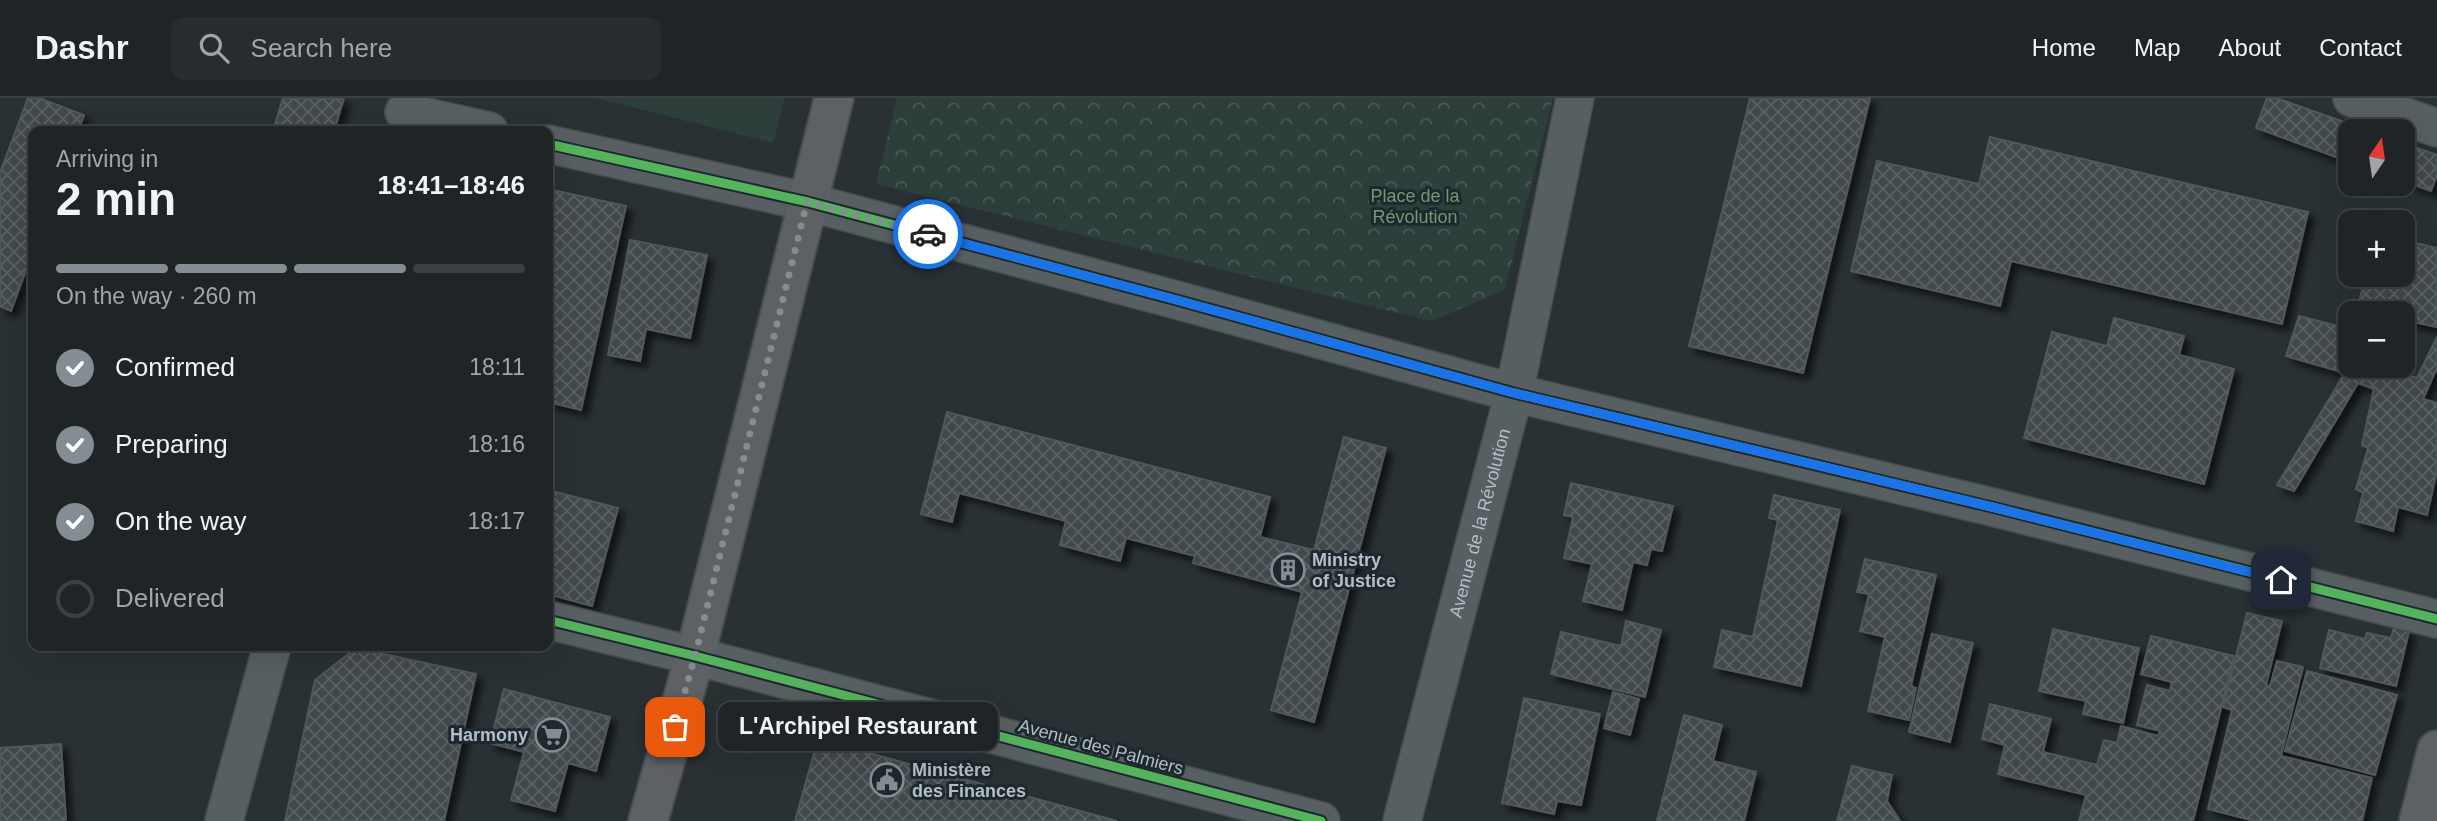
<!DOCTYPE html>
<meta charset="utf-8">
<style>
body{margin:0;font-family:Helvetica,sans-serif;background:#272d2f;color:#f1f3f6;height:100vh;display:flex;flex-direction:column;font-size:26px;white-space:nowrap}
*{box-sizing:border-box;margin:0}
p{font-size:23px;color:#a1a5a7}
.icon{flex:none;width:38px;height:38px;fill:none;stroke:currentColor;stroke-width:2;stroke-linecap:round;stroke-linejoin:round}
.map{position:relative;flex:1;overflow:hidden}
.details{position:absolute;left:28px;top:28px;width:525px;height:525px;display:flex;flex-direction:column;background:#1f2527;border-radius:14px;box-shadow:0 7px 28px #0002,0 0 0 2px #3c4244}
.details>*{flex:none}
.needle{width:46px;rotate:13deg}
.controls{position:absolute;left:2338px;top:21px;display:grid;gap:14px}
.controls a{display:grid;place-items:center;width:77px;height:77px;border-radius:14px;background:#1f2527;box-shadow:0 7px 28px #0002,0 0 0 2px #3c4244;font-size:35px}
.pin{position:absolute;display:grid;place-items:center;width:60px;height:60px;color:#fff;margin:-30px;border-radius:14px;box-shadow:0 4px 10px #0006}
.courier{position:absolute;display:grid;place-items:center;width:70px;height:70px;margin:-35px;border:5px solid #1a73e8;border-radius:50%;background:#fff;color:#222;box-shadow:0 2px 9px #0007}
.bubble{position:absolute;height:49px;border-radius:14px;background:#1f2527;box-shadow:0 7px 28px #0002,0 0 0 2px #3c4244;font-size:23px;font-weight:800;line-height:49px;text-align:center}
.summary em{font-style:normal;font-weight:800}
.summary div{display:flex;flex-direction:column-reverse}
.summary{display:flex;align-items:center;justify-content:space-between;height:119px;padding:0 28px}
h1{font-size:46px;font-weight:800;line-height:52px}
.bar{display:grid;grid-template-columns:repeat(4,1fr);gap:10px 7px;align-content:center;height:84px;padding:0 28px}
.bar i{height:9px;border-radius:5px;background:#3c4244}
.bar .current{background:#838d93}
.bar p{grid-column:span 4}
ol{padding:0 28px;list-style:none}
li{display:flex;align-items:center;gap:21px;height:77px}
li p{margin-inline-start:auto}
li .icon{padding:7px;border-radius:50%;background:#838d93;color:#fff;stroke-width:4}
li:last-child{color:#a1a5a7}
li i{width:38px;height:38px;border:4px solid #3c4244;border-radius:50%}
header{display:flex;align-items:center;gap:42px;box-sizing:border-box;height:98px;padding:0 35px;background:#1f2527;border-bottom:2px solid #3c4244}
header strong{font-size:33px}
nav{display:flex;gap:38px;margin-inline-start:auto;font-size:24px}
.search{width:490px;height:63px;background:#272d2f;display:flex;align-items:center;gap:18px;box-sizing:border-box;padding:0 24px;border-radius:14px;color:#a1a5a7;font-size:26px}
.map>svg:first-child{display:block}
.forest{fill:url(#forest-crowns)}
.pitch{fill:#2c3f3b}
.building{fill:url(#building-cross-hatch);stroke:#51585c;stroke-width:2;filter:url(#shadow)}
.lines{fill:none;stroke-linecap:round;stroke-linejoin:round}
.minor-casing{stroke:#464c4f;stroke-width:40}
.major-casing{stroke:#464d51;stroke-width:42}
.highway-casing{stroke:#464d50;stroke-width:42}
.minor{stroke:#585f63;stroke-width:37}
.major{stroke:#5b6165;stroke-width:38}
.highway{stroke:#5d6163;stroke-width:38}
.cycleway-casing{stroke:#1d282f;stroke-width:13}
.cycleway{stroke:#56b35d;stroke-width:9}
.done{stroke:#838d93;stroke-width:7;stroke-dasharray:0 12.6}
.route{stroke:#1a73e8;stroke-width:9}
.labels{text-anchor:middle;stroke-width:6;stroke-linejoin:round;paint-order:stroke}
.park-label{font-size:18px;fill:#729a72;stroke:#1d282f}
.street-label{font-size:18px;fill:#b3bec6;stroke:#1d282f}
.poi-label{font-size:18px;font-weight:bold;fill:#b3bec6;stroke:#1d282f;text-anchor:start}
</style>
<header>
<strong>Dashr</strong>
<div class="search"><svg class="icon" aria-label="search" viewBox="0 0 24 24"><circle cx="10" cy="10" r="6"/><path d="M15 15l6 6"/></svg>Search here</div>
<nav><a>Home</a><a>Map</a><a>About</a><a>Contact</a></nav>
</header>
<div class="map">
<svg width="2437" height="723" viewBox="0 0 2437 723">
<defs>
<pattern id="forest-crowns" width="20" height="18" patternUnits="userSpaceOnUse" patternTransform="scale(1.75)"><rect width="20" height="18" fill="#2c3f3b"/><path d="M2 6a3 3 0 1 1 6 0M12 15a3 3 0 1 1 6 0" fill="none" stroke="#485956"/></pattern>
<pattern id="building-cross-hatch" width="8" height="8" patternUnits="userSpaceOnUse" patternTransform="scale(1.75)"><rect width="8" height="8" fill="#42494c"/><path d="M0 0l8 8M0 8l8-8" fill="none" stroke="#5b6164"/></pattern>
<filter id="shadow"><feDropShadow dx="6" dy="6" stdDeviation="3.5" flood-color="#0009"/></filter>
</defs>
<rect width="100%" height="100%" fill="#293134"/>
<path class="forest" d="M897,0h656l-48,191 -35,16 -40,16 -554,-137z"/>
<path class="pitch" d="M595,0h190l-12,45z"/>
<g class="building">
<path d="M28,0h11l45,17 -6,16h-45v121l-22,59 -11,-5v-133z"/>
<path d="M283,0h61l-10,33h-61z"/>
<path d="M1750,0h120l-67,275 -114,-27z"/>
<path d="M2267,0h9l94,33h-20v31l-94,-34z"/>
<path d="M1990,39l318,75 -26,112 -271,-63 -11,45 -149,-35 26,-110 102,23z"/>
<path d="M2403,45l34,12v20l-6,16 -28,-10z"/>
<path d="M548,91l78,17 -45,204 -33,-8z"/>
<path d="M630,142l77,15 -17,83 -44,-9 -6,32 -32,-6z"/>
<path d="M2403,142l34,8v79l-34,-7v-7h-37l-9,-4 9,-34h37z"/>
<path d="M2299,218l51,13v37h23l44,12 20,-41v31l-14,31 14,4v68l-10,44 -29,-8 -5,24 -37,-10 7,-28 -7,-4 12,-41 -6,-3 12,-56 -16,-6 -64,108 -17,-6 68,-112 -59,-17z"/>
<path d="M2114,220l70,18 -5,19 55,14 -30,115 -180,-46 28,-106 55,14z"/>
<path d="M947,314l323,85 -10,40 54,13 30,-113 42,11 -72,274 -43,-12 31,-118 -109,-29 2,-7 -69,-18 -6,23 -60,-16 6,-24 -107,-28 -7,29 -31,-8z"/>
<path d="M1571,385l102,23 -11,45 -11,-2 -4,16 -14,-3 -11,48 -39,-9 9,-37 -28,-6 9,-41 -9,-2z"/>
<path d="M548,392l70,18 -26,98 -44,-12z"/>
<path d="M1774,397l66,15 -39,176 -87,-19 8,-37 31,7 25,-117 -9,-2z"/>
<path d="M1865,461l71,16 -25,111 5,2 -7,32 -41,-9 17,-74 -25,-6 9,-37 -12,-2z"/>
<path d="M2247,515l35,8 -16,64 4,1 7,-25 26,6 -22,89 91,22 -10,43h-107l-47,-12 24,-99 -9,-3z"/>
<path d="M1626,523l35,9 -16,67 -94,-23 10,-42 60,14z"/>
<path d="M2394,529l15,4 -13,55 -76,-18 9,-38 36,9 2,-6 24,5z"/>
<path d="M2053,531l86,19 -16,75 -40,-9 3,-13 -47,-10z"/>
<path d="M1932,536l41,9 -23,99 -41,-10z"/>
<path d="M2151,538l83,20 -41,165h-114l7,-26 -88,-21 7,-29 -23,-6 8,-35 61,15 -8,33 54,13 7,-25 13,3 4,-17 37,10 2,-5 -23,-6 10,-40 23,6 2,-9 -31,-8z"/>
<path d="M356,550l120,26 -32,147h-159l30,-141z"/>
<path d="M2307,573l90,24 -22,80 -90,-24z"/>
<path d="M504,591l106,28 -14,54 -28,-8 -13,48 -44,-11 13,-48 -34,-9z"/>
<path d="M1613,594l26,7 -9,36 -26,-7z"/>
<path d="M1524,600l76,16 -19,91 -24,-4 -3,13 -52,-11z"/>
<path d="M1684,617l38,10 -9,36 43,11 -12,49h-87z"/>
<path d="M818,641l299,82h-322z"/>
<path d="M61,646l5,77h-66v-73z"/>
<path d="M1852,668l40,9 -5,26 13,20h-63z"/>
</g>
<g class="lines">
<defs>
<g id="minor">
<path d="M2352,0l85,30"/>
<path d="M404,14l85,19"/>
<path d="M548,46l260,58 365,97 341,94 482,115 441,111"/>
<path d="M548,522l147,36 626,165"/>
<path d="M224,723l48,-175"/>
<path id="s1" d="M1402,723l112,-428 61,-295"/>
</g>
<path id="major" d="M2419,723l18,-71"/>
<path id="highway" d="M648,723l47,-165 139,-558"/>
</defs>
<use href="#minor" class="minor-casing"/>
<use href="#major" class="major-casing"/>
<use href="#highway" class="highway-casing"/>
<use href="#minor" class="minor"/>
<use href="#major" class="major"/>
<use href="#highway" class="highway"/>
<defs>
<g id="cycleway">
<path d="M548,46l260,58 365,97 341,94 482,115 441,111"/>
<path d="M548,522l147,36 626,165"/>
</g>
</defs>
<use href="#cycleway" class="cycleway-casing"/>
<use href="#cycleway" class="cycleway"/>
</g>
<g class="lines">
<path class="done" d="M675,629l20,-71 112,-454 121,32"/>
<path class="route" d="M928,136l245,65 341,94 482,115 285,72"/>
</g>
<defs>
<symbol id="building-ring" viewBox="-11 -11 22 22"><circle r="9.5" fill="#1d282f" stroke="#838d93" stroke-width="1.5"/><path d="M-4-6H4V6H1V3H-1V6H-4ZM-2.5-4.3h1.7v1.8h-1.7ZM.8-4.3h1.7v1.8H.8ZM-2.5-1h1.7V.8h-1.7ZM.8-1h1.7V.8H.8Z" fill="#838d93"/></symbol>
<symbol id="supermarket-ring" viewBox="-11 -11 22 22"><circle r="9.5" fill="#1d282f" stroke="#838d93" stroke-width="1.5"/><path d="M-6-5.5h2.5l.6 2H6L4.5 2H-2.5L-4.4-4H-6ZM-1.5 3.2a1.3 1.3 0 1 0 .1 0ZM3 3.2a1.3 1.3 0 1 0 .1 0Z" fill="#838d93"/></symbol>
<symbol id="civic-ring" viewBox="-11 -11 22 22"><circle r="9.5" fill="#1d282f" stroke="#838d93" stroke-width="1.5"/><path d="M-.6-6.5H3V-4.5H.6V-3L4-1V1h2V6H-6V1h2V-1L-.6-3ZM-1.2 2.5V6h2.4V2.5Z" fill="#838d93"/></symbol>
</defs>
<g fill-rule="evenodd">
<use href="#building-ring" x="1269" y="453" width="38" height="38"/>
<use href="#supermarket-ring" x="533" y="618" width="38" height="38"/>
<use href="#civic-ring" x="868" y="663" width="38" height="38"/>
</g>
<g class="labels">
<g class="park-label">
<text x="1415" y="104">Place de la<tspan x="1415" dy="21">Révolution</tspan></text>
</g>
<g class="street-label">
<text dy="6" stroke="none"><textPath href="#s1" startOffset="308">Avenue de la Révolution</textPath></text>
<text transform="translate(1101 649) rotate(15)" y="6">Avenue des Palmiers</text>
</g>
<g class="poi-label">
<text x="1312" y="468">Ministry<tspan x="1312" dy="21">of Justice</tspan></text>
<text x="528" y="643" text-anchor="end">Harmony</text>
<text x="912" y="678">Ministère<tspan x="912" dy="21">des Finances</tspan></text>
</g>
</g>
</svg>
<div class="controls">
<a><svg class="needle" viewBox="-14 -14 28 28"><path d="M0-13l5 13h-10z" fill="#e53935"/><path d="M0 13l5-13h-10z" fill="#a1a5a7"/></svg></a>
<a>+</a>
<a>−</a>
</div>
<div class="pin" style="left:675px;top:629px;background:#ea580c"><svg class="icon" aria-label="bag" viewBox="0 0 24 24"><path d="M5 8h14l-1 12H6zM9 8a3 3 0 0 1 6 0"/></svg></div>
<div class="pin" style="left:2281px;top:482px;background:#1f2937"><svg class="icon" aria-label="home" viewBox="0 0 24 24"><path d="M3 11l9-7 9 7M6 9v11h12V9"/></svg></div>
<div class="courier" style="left:928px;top:136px"><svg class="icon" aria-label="car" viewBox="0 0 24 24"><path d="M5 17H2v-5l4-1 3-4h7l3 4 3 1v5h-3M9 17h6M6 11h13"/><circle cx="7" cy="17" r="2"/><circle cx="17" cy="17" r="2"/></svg></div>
<div class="bubble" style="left:718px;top:604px;width:280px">L'Archipel Restaurant</div>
<section class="details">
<div class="summary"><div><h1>2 min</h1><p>Arriving in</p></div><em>18:41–18:46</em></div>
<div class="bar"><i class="current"></i><i class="current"></i><i class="current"></i><i></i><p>On the way · 260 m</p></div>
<ol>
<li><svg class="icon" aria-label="check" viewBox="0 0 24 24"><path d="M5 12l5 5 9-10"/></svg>Confirmed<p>18:11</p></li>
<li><svg class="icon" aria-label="check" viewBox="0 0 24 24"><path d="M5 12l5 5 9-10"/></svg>Preparing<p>18:16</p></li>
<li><svg class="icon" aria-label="check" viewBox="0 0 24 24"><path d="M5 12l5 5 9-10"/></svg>On the way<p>18:17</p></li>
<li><i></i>Delivered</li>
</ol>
</section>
</div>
